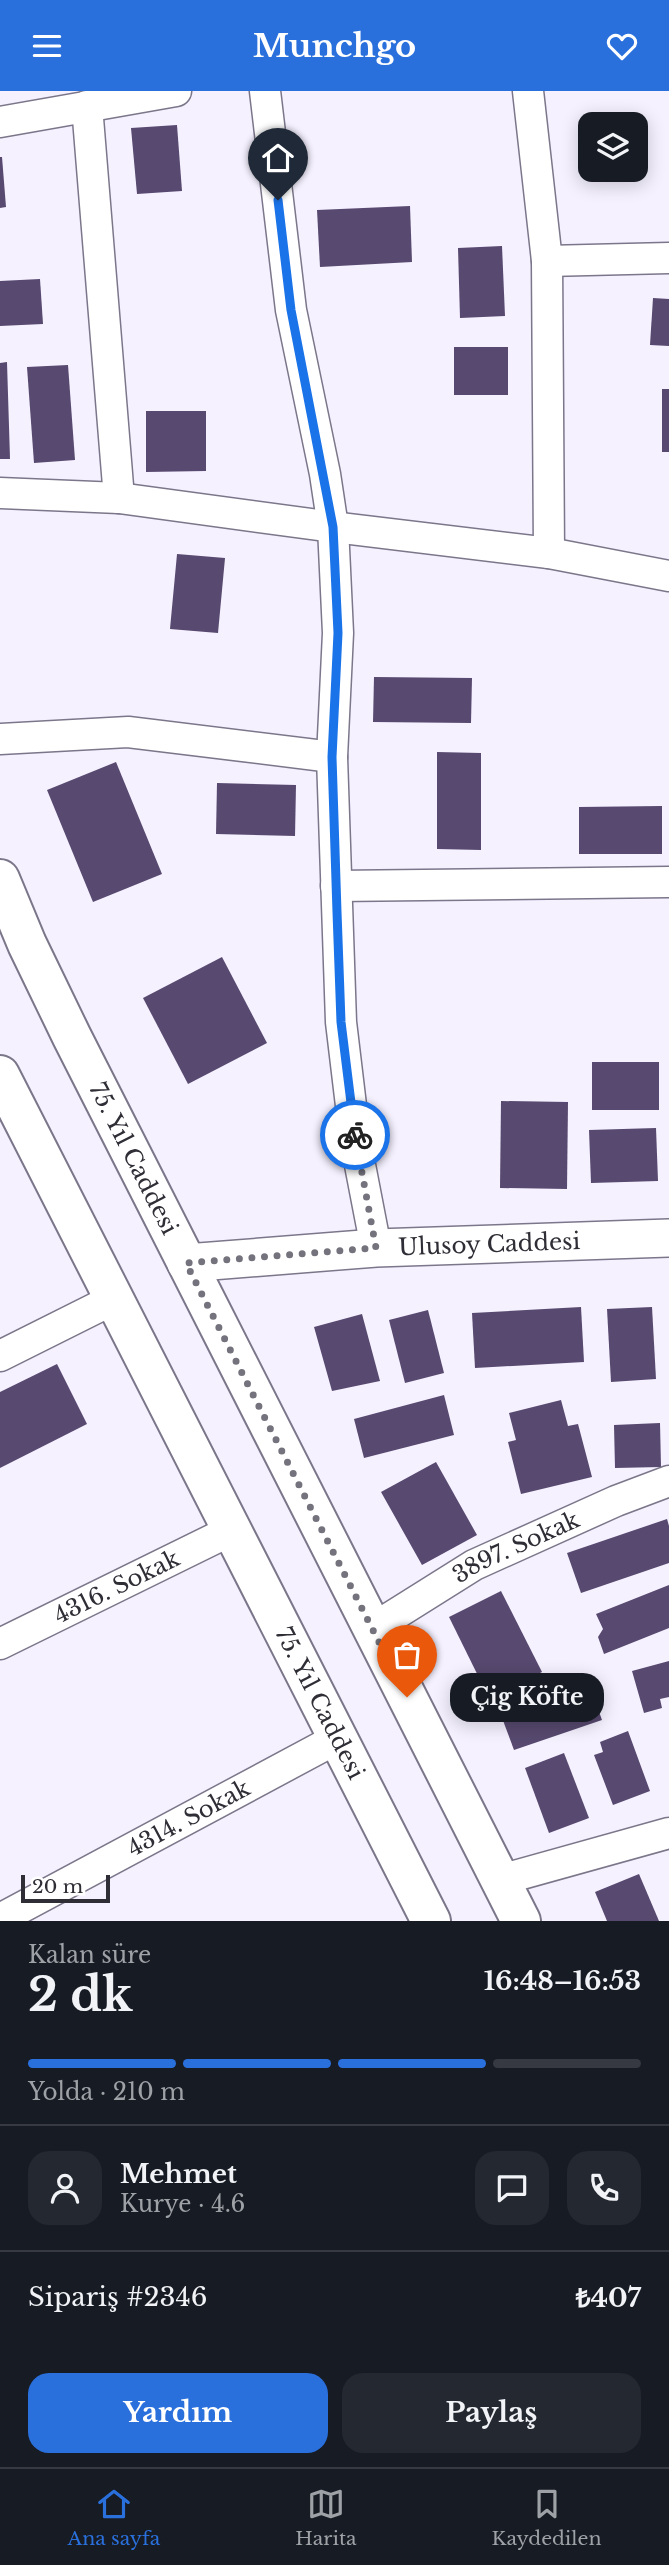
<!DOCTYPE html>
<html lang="tr">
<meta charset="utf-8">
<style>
body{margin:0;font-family:"Libre Baskerville",serif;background:#242831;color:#f1f3f6;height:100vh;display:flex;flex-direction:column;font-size:26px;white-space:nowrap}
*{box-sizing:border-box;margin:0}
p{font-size:23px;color:#9ea1a6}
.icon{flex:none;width:38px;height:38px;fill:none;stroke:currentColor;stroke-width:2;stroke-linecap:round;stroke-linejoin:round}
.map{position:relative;height:1830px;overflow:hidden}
.sheet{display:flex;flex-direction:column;background:#171b24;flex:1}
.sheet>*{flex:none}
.buttons{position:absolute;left:578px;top:21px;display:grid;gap:14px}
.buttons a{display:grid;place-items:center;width:70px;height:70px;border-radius:14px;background:#171b24;box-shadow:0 4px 18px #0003;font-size:35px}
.scale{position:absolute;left:21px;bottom:18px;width:89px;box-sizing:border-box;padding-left:7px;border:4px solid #2f2d35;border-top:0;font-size:19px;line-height:24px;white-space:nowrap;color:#2f2d35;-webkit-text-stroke:5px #fff;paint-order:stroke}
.pin{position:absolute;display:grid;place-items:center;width:60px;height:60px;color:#fff;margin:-72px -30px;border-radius:50% 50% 50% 0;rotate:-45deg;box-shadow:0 0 7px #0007}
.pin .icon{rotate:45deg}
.courier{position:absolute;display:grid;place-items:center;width:70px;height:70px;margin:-35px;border:5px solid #1a73e8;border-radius:50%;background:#fff;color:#222;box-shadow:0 2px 9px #0007}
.bubble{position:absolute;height:49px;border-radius:21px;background:#171b24;box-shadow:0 4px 18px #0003;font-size:23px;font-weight:700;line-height:49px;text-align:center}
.summary em{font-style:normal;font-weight:700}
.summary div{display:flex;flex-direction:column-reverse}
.summary{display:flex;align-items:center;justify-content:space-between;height:119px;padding:0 28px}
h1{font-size:46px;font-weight:700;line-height:52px}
.bar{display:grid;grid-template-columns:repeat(4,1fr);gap:10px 7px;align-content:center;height:84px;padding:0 28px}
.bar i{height:9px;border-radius:5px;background:#363941}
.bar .active{background:#2a70dd}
.bar p{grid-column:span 4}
.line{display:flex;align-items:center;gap:18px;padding:0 28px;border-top:2px solid #363941}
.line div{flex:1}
.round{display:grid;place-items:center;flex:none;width:74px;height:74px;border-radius:21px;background:#242831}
.cta{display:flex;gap:14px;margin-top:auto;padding:14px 28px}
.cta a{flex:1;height:80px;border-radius:21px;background:#2a70dd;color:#fff;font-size:28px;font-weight:700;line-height:80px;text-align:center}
.cta a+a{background:#242831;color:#f1f3f6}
header{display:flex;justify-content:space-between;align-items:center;height:91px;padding:0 28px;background:#2a70dd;color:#fff;font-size:32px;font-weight:700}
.tabs{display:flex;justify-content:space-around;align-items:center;height:98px;border-top:2px solid #363941;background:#171b24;font-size:19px;color:#9ea1a6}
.tabs a{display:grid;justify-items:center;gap:4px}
.tabs .active{color:#2a70dd}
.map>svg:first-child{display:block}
.building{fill:#57496f}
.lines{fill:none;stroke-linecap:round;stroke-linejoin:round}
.minor-casing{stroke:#7c768a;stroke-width:33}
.tertiary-casing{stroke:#7c768a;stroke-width:40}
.primary-casing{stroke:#7c768a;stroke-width:42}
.minor{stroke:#fff;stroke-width:30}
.tertiary{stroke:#fff;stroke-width:37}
.primary{stroke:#fff;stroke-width:38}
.done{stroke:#74727c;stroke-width:7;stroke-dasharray:0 12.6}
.route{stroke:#1a73e8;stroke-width:9}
.labels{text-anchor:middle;stroke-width:7;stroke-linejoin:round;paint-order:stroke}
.street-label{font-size:23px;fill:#2f2d35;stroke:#fff}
</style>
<header><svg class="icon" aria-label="menu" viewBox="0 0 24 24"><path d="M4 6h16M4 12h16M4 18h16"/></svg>Munchgo<svg class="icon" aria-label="heart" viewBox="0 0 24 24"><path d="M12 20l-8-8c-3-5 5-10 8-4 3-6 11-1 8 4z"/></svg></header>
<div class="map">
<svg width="669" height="1830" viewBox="0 0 669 1830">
<rect width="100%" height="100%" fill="#f5f1ff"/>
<g class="building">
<path d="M177,34l5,66 -45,3 -6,-66z"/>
<path d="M0,66h2l4,50 -6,1z"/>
<path d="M410,115l2,56 -92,5 -3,-57z"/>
<path d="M502,155l3,70 -45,2 -2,-70z"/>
<path d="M40,188l3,45 -43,2v-45z"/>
<path d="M653,207l16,1v47l-19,-1z"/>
<rect x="454" y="256" width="54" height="48"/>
<path d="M7,271l3,97h-10v-96z"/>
<path d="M68,274l7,95 -41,3 -7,-96z"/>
<rect x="662" y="298" width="7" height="63"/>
<path d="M146,320h60v60l-60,1z"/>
<path d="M177,463l48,4 -7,75 -48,-4z"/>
<path d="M374,586l98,1 -1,45 -98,-1z"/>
<path d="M437,661l44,1v97l-44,-1z"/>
<path d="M116,671l46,112 -69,28 -46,-112z"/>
<path d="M217,692l79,2 -1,51 -79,-2z"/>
<path d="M662,715v48h-83v-47z"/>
<path d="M222,866l45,86 -79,41 -45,-86z"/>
<rect x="592" y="971" width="67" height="48"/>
<path d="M501,1010l67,1 -1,87 -67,-1z"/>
<path d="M656,1037l2,53 -67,2 -2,-53z"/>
<path d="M581,1216l3,55 -109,6 -3,-55z"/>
<path d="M652,1216l4,72 -45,3 -4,-73z"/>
<path d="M428,1219l16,63 -39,10 -16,-63z"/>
<path d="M362,1223l18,67 -48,10 -18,-64z"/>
<path d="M57,1273l30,60 -87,44v-76z"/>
<path d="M444,1304l10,40 -90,23 -10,-39z"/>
<path d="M561,1309l7,26 10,-2 14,53 -71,17 -13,-52 8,-2 -7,-27z"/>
<path d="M660,1332l1,44 -46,1 -1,-43z"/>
<path d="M436,1371l41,73 -55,30 -41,-73z"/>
<path d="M667,1428l2,7v37l-88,30 -14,-40z"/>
<path d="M669,1494v43l-65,26 -6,-17 5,-8 -7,-15z"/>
<path d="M501,1500l41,81 -53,26 -40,-81z"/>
<path d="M669,1570v36l-9,2 2,9 -18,5 -12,-42z"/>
<path d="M589,1593l13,36 -88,30 -13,-35z"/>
<path d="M628,1640l22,60 -37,14 -19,-50 9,-3 -3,-10z"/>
<path d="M564,1662l25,65 -40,15 -24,-65z"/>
<path d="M639,1783l20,47h-52l-12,-29z"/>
</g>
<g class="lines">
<defs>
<g id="minor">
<path d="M265,0l26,219 34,164 8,53 5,106 -6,124 9,265 14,117 21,109"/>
<path d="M528,0l19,170 2,292"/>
<path d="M87,15l32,392"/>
<path d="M0,31l176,-31"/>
<path d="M547,170l122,-3"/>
<path d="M0,402l119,5 214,29 216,26 120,23"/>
<path d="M0,648l128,-7 204,25"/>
<path d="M336,795l333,-4"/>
<path d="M0,1265l114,-57"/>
<path id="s1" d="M372,1538l102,-64 142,-64 53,-20"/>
<path id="s2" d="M0,1553l232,-114"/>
<path d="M500,1789l169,-47"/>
<path id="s3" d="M0,1828l338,-181"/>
</g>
<g id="tertiary">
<path id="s4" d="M186,1172l190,-15 293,-10"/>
</g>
<g id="primary">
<path id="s5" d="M0,788l27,65 45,93 449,884"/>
<path id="s6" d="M0,984l431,846"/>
</g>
</defs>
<use href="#minor" class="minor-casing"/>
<use href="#tertiary" class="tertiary-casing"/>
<use href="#primary" class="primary-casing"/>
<use href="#minor" class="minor"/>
<use href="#tertiary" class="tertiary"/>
<use href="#primary" class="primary"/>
</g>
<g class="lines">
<path class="done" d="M355,1044l21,113 -190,15 221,434"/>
<path class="route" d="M278,109l13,110 42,217 5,106 -6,124 5,155 4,110 14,113"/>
</g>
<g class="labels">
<g class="street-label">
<text dy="8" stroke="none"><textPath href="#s5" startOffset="310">75. Yıl Caddesi</textPath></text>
<text dy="8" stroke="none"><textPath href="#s4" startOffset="304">Ulusoy Caddesi</textPath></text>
<text dy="8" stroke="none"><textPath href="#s1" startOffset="166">3897. Sokak</textPath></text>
<text dy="8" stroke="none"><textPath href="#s2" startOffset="130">4316. Sokak</textPath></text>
<text dy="8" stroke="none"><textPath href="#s6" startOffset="705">75. Yıl Caddesi</textPath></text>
<text dy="8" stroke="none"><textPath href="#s3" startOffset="214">4314. Sokak</textPath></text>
</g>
</g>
</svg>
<div class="buttons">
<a><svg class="icon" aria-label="layers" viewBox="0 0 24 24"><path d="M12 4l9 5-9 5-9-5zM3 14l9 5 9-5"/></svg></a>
</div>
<div class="scale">20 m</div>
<div class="pin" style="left:407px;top:1606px;background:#ea580c"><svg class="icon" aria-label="bag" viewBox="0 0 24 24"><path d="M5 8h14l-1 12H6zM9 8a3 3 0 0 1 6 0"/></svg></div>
<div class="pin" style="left:278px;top:109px;background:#1f2937"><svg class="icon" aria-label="home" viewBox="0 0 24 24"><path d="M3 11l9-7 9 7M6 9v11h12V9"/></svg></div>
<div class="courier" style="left:355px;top:1044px"><svg class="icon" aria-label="bike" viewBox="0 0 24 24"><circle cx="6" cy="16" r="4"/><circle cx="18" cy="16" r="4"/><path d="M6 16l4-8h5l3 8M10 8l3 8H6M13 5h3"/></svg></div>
<div class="bubble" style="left:450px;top:1582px;width:154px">Çig Köfte</div>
</div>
<section class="sheet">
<div class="summary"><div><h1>2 dk</h1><p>Kalan süre</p></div><em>16:48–16:53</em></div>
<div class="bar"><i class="active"></i><i class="active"></i><i class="active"></i><i></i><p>Yolda · 210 m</p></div>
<div class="line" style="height:126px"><a class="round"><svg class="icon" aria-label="person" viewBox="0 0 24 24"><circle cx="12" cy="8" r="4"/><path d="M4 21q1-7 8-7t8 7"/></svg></a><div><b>Mehmet</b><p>Kurye · 4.6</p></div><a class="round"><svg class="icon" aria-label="chat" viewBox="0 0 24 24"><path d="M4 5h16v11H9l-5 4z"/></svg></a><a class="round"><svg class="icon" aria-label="phone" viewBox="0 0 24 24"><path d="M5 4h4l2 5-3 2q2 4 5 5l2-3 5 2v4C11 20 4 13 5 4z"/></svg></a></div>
<div class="line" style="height:91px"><div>Sipariş #2346</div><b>₺407</b></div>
<div class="cta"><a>Yardım</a><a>Paylaş</a></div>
</section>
<nav class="tabs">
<a class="active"><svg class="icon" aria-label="home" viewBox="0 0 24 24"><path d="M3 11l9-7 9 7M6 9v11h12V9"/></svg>Ana sayfa</a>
<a><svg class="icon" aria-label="map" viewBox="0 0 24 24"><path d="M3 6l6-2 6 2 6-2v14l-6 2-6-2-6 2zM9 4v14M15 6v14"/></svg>Harita</a>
<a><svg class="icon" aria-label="saved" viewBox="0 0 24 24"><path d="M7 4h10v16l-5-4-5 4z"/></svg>Kaydedilen</a>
</nav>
